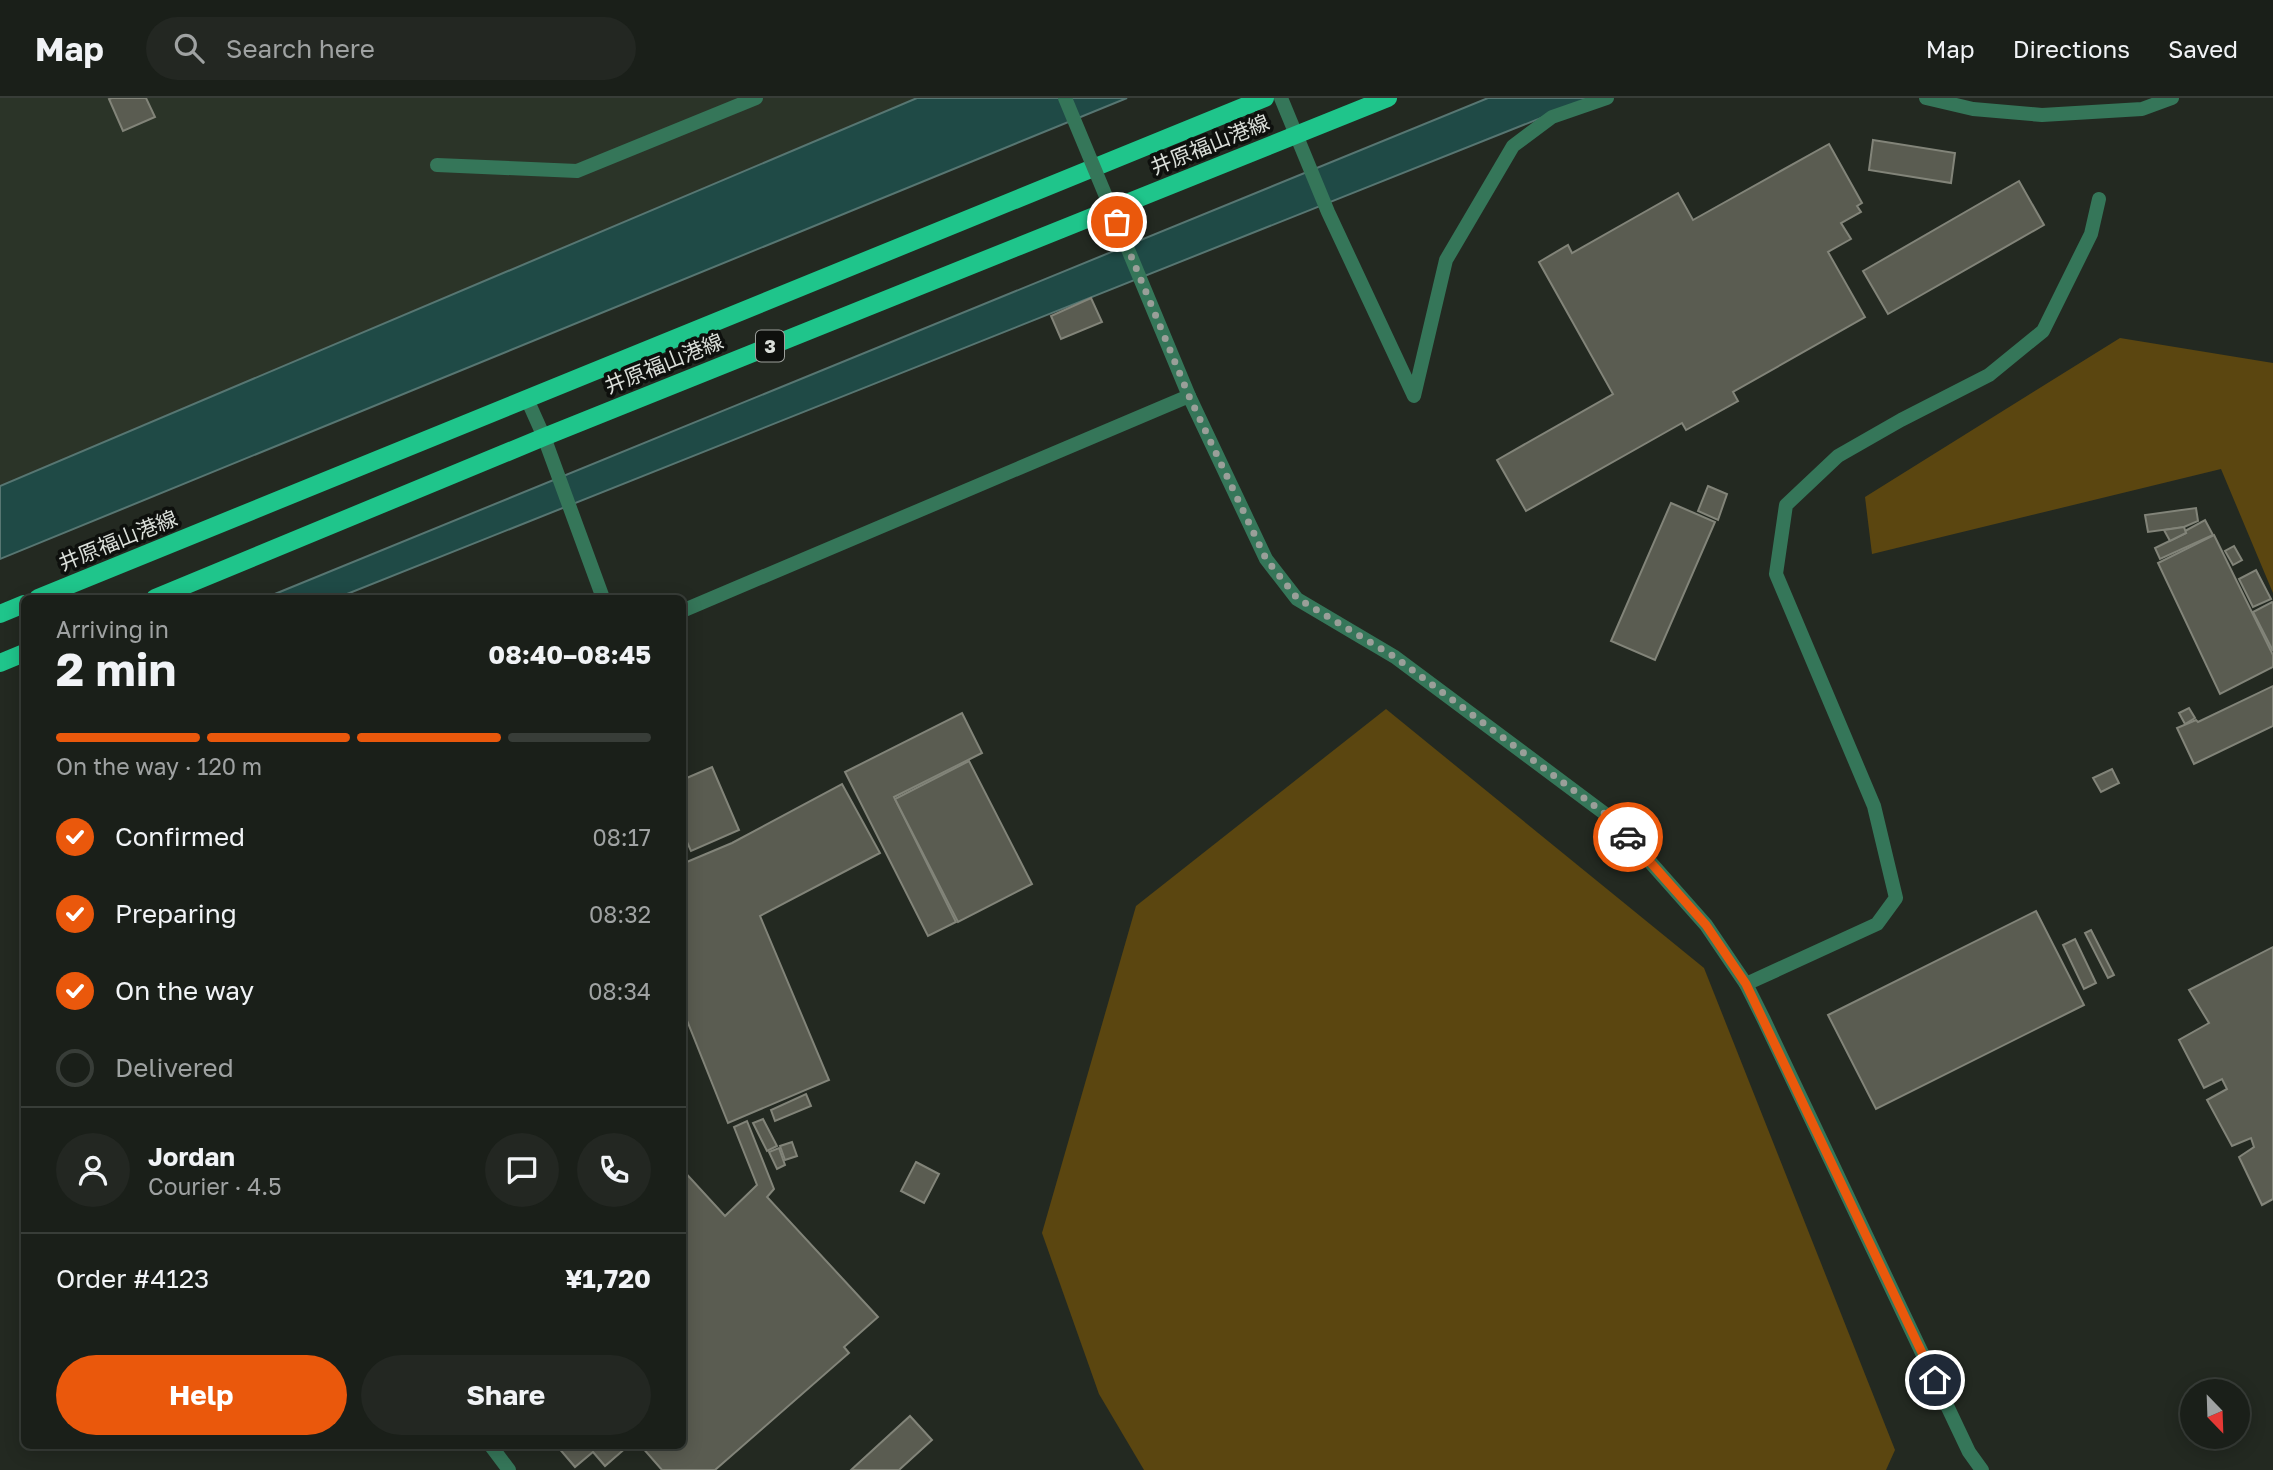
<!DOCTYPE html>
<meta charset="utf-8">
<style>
body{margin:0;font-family:"Golos Text","Noto Sans JP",sans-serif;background:#232722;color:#f1f3f6;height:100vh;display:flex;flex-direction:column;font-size:26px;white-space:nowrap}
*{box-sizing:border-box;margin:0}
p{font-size:23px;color:#9fa2a2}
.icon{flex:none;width:38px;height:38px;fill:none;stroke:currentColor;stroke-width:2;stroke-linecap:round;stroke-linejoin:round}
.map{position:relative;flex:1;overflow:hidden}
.sheet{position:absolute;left:21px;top:497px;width:665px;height:854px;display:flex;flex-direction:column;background:#1a1f19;border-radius:10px;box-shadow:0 4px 18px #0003,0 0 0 2px #383d38}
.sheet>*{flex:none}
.needle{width:46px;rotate:157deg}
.tools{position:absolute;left:2180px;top:1281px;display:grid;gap:14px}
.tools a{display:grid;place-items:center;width:70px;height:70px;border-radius:50%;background:#1a1f19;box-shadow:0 4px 18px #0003,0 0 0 2px #383d38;font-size:35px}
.pin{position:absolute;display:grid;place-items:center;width:60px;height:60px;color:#fff;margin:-30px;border:4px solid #fff;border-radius:50%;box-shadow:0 2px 7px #0007}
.courier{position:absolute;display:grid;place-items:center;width:70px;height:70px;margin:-35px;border:5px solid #ea580c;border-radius:50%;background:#fff;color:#222;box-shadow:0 2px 9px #0007}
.summary em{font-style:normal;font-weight:700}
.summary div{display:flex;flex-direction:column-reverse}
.summary{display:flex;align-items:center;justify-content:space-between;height:119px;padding:0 35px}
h1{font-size:46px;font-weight:700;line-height:52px}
.bar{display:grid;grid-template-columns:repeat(4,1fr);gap:10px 7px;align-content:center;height:84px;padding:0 35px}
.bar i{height:9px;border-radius:5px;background:#383d38}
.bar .on{background:#ea580c}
.bar p{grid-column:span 4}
.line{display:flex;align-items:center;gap:18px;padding:0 35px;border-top:2px solid #383d38}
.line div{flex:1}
.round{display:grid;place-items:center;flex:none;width:74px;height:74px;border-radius:37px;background:#232722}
ol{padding:0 35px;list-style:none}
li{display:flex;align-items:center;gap:21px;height:77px}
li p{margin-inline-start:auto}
li .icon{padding:7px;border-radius:50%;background:#ea580c;color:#fff;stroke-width:4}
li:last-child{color:#9fa2a2}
li i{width:38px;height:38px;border:4px solid #383d38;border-radius:50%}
.primary-button{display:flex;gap:14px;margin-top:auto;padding:14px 35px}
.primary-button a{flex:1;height:80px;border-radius:42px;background:#ea580c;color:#fff;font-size:28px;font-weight:700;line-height:80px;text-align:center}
.primary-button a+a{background:#232722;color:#f1f3f6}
header{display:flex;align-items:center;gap:42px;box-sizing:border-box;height:98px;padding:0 35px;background:#1a1f19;border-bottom:2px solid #383d38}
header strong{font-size:33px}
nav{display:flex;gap:38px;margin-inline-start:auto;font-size:24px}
.search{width:490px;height:63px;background:#232722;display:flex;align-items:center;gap:18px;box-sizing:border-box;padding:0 24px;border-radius:38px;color:#9fa2a2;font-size:26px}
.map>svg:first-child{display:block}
.built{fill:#2b3428}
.green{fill:#5b4610}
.water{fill:#1f4a46;stroke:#577672;stroke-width:2}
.building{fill:#5a5c51;stroke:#828479;stroke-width:2}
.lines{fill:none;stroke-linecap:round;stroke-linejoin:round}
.lane{stroke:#357659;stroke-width:14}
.street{stroke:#357659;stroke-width:14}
.primary{stroke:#1fc58b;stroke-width:18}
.lane-bridge{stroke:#357659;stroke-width:14}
.done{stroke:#9a9f99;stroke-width:7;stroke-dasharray:0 12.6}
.route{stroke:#ea580c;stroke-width:9}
.labels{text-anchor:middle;stroke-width:7;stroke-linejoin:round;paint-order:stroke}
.shield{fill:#0e100d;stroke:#9da09c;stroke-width:2}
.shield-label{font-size:19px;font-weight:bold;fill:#daded9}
.street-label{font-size:21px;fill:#daded9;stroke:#0e100d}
</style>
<header>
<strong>Map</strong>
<div class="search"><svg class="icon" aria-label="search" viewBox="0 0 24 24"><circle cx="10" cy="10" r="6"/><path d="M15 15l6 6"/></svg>Search here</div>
<nav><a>Map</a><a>Directions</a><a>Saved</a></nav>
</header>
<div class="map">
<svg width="2273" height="1372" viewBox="0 0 2273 1372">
<rect width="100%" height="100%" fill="#232921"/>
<path class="built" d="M0,0h956l-956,391z"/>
<g class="green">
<path d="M2120,240l153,25v230l-52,-124 -349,85 -7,-57z"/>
<path d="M1386,611l318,259 191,482 -9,20h-742l-45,-76 -57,-161 94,-327z"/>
</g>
<g class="water">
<path d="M917,0h210l-1127,461v-73z"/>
<path d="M1488,0h103l-1254,500h-72z"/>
</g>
<g class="building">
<path d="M112,0h34l9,19 -32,14 -14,-32z"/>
<path d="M1873,42l82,13 -4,30 -82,-13z"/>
<path d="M1829,46l33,59 -5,3 4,6 -20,11 10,16 -23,13 37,65 -132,75 5,9 -52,29 -4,-7 -156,88 -29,-51 116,-66 -74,-132 29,-17 4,8 106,-60 15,27z"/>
<path d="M2019,83l25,44 -156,89 -25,-43z"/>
<path d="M1091,200l11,24 -41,17 -10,-23z"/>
<path d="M1708,388l19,8 -9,26 -20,-9z"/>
<path d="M1671,405l44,19 -60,138 -44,-19z"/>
<path d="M2196,410l2,13 -14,6 -36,5 -3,-17z"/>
<path d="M2205,422l8,15 -53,24 -5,-11 31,-15 -1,-2z"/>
<path d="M2184,429l2,6 -16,8 -6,-11z"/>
<path d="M2214,437l59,120v12l-53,27 -62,-131z"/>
<path d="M2234,448l8,14 -9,5 -8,-14z"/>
<path d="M2256,472l15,29 -18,8 -14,-28z"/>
<path d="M2272,504l1,2v47l-20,-39z"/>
<path d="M2273,588v40l-79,38 -17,-36 19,-8 2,2z"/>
<path d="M2189,610l6,10 -10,6 -6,-11z"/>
<path d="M962,615l20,40 -88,44 62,125 -28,14 -83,-164z"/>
<path d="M969,663l63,123 -74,38 -63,-123z"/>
<path d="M712,669l27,63 -48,21 -9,-20v-51z"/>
<path d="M2112,671l7,14 -18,9 -8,-14z"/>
<path d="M842,686l38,69 -120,63 69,164 -101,43 -46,-115v-144l50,-21z"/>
<path d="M2036,813l48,94 -208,104 -48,-94z"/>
<path d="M2091,832l23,45 -6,3 -23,-45z"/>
<path d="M2075,841l21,44 -12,6 -21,-44z"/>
<path d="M2273,849v252l-11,6 -23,-48 15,-10 -3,-9 -19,8 -25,-46 20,-11 -5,-10 -18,9 -25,-48 30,-17 -20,-33z"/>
<path d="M806,996l5,12 -36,15 -4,-11z"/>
<path d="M763,1021l14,27 -10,5 -14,-28z"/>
<path d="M747,1023l27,68 -7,8 111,120 -34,30 5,6 -134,117h-53l-21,-24h41v-277l43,47 32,-31 -23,-58z"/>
<path d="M792,1044l5,14 -12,4 -5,-14z"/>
<path d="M779,1050l6,17 -8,4 -8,-17z"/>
<path d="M916,1064l23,12 -15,29 -23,-12z"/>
<path d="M910,1318l22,24 -33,30h-48z"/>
<path d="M557,1348h71l-23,20 -12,-14 -18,15z"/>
</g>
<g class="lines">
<g class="lane">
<path d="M437,67l140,6 179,-73"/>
<path d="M527,301l17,38 59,161"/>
<path d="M682,513l507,-215 77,163 31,40 98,58 217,162 94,106 40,59 18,36 205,432 13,18"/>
<path d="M1746,886l131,-60 19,-26 -22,-92 -98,-232 10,-69 52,-49 63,-36 88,-45 54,-44 48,-97 8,-35"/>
<path d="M491,1348l18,24"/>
</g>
<g class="street">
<path d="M1281,0l47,114 86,184 32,-136 67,-114 39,-29 55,-19"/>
<path d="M1926,0l47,11 69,6 100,-6 30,-11"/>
</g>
<g class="primary">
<path d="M38,500l1227,-500"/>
<path d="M155,500l389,-161 844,-339"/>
<path d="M0,516l24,-10"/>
<path d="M0,565l24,-10"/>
</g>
<path class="lane-bridge" d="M1065,0l124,298"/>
</g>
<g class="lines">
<path class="done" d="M1117,124l72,174 77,163 31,39 98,59 217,162 16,18"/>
<path class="route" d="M1628,739l78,88 40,59 189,396"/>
</g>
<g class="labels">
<rect class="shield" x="756" y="232.5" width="28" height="31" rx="5"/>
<g class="shield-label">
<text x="770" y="255">3</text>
</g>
<g class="street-label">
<text transform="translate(1210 47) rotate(-22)" y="7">井原福山港線</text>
<text transform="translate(664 266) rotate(-22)" y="7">井原福山港線</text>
<text transform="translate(118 443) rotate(-22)" y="7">井原福山港線</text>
</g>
</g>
</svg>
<div class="tools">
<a><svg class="needle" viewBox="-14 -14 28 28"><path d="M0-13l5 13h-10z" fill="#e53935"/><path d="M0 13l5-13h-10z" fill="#9fa2a2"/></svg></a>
</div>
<div class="pin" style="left:1117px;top:124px;background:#ea580c"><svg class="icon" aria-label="bag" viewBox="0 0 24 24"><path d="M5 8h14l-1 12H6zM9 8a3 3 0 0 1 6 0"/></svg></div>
<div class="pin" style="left:1935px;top:1282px;background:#1f2937"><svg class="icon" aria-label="home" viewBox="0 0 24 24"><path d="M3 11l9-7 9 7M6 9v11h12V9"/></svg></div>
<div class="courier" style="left:1628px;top:739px"><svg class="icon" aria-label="car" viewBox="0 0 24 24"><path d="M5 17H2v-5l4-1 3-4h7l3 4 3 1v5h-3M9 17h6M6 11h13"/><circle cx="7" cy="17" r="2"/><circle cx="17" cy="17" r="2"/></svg></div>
<section class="sheet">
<div class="summary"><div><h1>2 min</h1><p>Arriving in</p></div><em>08:40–08:45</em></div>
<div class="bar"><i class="on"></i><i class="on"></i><i class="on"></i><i></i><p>On the way · 120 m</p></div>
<ol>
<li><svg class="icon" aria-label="check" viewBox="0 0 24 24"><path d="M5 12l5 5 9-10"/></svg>Confirmed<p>08:17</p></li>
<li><svg class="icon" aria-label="check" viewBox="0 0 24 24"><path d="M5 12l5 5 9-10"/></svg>Preparing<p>08:32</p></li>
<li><svg class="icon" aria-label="check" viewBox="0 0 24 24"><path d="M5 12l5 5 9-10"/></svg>On the way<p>08:34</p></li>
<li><i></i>Delivered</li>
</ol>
<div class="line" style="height:126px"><a class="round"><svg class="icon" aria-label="person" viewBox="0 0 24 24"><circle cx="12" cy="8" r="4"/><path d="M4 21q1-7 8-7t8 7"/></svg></a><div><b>Jordan</b><p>Courier · 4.5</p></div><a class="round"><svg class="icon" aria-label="chat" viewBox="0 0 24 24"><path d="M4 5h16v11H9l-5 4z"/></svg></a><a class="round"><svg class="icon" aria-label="phone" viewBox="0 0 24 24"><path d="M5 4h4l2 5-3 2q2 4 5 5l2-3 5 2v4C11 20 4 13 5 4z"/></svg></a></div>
<div class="line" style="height:91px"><div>Order #4123</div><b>¥1,720</b></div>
<div class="primary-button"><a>Help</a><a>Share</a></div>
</section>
</div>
